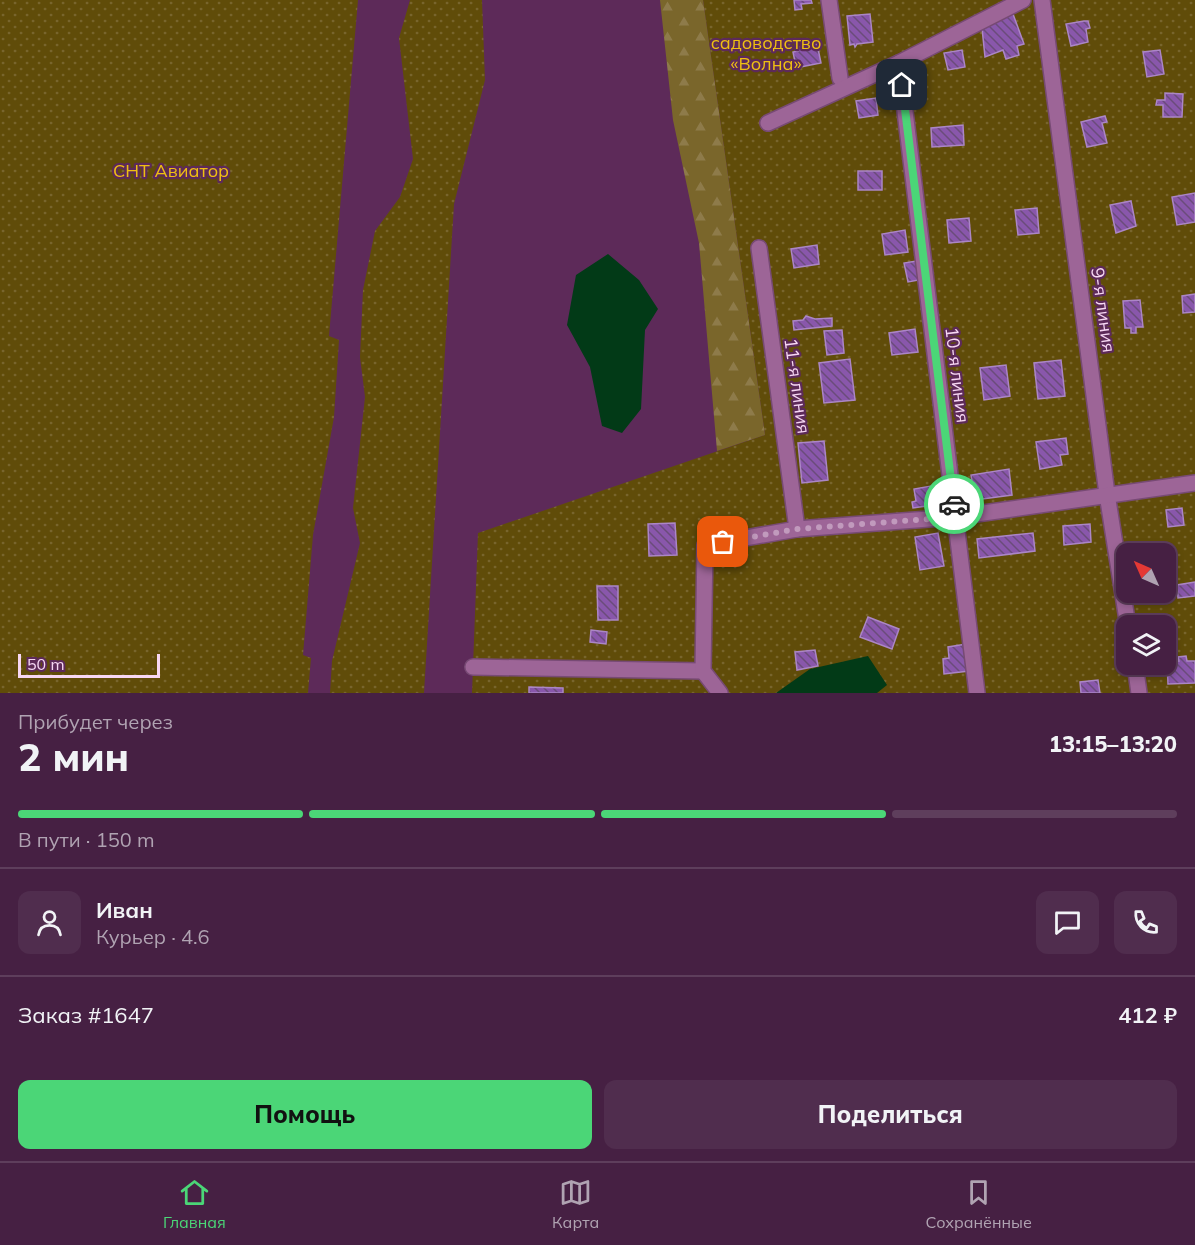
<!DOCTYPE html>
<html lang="ru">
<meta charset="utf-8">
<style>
body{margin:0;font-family:Mulish,sans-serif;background:#502d4e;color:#f1f3f6;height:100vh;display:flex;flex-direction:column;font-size:22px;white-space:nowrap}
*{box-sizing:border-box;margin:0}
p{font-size:20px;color:#b0a3b2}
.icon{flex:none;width:33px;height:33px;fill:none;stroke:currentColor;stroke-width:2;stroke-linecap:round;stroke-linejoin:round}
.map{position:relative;height:693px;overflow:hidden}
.details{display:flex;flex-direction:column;background:#462043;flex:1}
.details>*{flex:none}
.needle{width:39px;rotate:315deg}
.buttons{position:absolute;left:1116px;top:543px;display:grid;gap:12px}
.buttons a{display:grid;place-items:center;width:60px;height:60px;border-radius:12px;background:#462043;box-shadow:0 3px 9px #0003,0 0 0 2px #5e3e5c;font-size:30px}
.scale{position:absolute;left:18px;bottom:15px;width:142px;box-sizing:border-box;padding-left:6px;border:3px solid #f7d7f3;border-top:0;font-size:16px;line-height:21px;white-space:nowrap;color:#f7d7f3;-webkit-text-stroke:4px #5d2a59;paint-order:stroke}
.pin{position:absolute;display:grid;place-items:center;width:51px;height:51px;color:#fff;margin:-26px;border-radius:12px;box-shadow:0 3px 9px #0006}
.courier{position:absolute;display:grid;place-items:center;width:60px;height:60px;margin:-30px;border:4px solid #4bd677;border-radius:50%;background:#fff;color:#222;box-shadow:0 2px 8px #0007}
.head em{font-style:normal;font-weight:800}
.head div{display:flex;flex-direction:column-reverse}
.head{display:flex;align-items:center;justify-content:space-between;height:102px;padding:0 18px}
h1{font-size:39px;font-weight:800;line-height:45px}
.bar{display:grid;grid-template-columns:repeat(4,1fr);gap:9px 6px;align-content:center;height:72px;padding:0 18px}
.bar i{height:8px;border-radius:4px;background:#5e3e5c}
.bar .current{background:#4bd677}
.bar p{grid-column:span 4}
.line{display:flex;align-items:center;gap:15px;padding:0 18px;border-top:2px solid #5e3e5c}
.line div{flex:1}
.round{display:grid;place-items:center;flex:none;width:63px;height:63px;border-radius:12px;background:#502d4e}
.primary-button{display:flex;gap:12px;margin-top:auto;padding:12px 18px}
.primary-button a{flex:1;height:69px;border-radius:12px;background:#4bd677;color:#111;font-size:24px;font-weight:800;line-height:69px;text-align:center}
.primary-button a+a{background:#502d4e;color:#f1f3f6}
.menu{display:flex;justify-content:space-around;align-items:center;height:84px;border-top:2px solid #5e3e5c;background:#462043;font-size:16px;color:#b0a3b2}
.menu a{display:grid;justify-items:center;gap:3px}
.menu .current{color:#4bd677}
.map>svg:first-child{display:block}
.grass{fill:url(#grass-dots);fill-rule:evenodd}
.forest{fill:url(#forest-firs)}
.water{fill:#023a17}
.building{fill:url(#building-back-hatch);stroke:#ab86c6;stroke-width:1.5}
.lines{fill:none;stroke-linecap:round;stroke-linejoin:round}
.minor-casing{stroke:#774a74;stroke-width:18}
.minor{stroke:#9d6597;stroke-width:15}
.done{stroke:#c19abd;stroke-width:6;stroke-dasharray:0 10.8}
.route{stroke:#4bd677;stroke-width:8}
.labels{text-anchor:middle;stroke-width:4.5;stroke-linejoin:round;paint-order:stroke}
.park-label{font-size:18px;fill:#efc012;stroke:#5d2a59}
.street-label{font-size:18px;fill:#f7d7f3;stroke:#5d2a59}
</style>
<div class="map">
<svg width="1195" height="693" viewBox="0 0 1195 693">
<defs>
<pattern id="grass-dots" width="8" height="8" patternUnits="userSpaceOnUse" patternTransform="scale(1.5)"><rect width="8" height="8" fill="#604c09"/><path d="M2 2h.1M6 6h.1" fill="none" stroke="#78652d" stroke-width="1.8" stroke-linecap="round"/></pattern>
<pattern id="forest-firs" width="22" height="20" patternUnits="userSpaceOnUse" patternTransform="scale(1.5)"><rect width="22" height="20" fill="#7a662b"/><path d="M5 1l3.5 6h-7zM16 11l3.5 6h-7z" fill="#8e7b4a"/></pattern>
<pattern id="building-back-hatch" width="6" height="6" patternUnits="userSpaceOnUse" patternTransform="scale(1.5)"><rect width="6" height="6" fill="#8957ab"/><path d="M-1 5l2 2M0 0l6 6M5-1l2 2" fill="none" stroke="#6a4c7a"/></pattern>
</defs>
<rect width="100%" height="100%" fill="#5d2a59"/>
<g class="grass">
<path d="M0,0h358l-29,336 10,4 -5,77 -21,118 -10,120 8,3 -3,35h-308z"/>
<path d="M410,0h72l3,80 -31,124 -30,489h-94l2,-32 28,-118 -7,-35 12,-111 -5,-40 3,-67 12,-59 25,-34 13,-38 -14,-121z"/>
<path d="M703,0h492v693h-723l6,-160 287,-98zM1126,554h40v38h-40zM1126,626h40v38h-40z"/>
</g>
<path class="forest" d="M660,0h43l62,435 -48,16 -18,-208 -26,-123z"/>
<g class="water">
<path d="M608,254l31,26 19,29 -13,21 -4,79 -19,24 -20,-7 -12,-59 -23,-42 9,-50z"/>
<path d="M868,656l19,29 -10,8h-101l34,-24z"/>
</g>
<g class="building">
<path d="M794,0h17l1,3 -11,1 1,5 -7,1z"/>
<path d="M870,14l3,28 -16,2 -2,3 -1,-3 -4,1 -3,-29z"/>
<path d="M1013,14l11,30 -7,2 2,9 -13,4 -3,-9 -18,7 -3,-29z"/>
<path d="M1084,21h4l2,7 -4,1 2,13 -17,4 -5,-22z"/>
<path d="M817,44l4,19 -21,4 -1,-6 -4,1 -2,-10 5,-1 -1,-4z"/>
<path d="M962,50l3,17 -17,3 -4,-17z"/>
<path d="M1160,50l4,24 -17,3 -4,-25z"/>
<path d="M1165,93l18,1 -1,23h-19v-12h-7l1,-5h8z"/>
<path d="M876,98l2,17 -19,3 -3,-17z"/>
<path d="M1105,116l2,6 -5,1 5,20 -20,4 -6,-25z"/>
<path d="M963,125l1,20 -32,2 -1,-19z"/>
<rect x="858" y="171" width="24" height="19"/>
<path d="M1195,193v29l-18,3 -5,-28z"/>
<path d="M1131,201l5,25 -20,7 -6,-28z"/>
<path d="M1037,208l2,25 -21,2 -3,-25z"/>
<path d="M969,218l2,23 -22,2 -2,-23z"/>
<path d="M905,230l3,22 -23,3 -3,-21z"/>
<path d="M817,245l2,19 -25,4 -3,-19z"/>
<path d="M916,261l3,19 -11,2 -4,-19z"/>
<path d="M1195,294v18l-12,1 -1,-17z"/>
<path d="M1140,300l3,27h-7v6h-5v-5h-6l-2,-27z"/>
<path d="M806,316l9,3 17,-1v8l-38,4 -1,-9 10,-1z"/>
<path d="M915,329l3,23 -26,3 -3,-22z"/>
<path d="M842,330l2,23 -17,2 -3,-24z"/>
<path d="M850,359l5,41 -31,3 -5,-40z"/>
<path d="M1061,360l4,36 -27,3 -4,-36z"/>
<path d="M1006,365l4,31 -26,4 -4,-32z"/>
<path d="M1066,438l2,16 -8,1 2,10 -22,4 -4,-27z"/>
<path d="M824,441l4,39 -26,3 -4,-40z"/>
<path d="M1009,469l3,26 -37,5 -4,-25z"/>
<path d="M931,486l3,19 -21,3 -1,-6 4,-1 -2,-12z"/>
<path d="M1182,508l2,17 -16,2 -2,-17z"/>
<path d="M675,523l2,32 -28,1 -1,-32z"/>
<path d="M1090,524l1,18 -27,3 -1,-19z"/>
<path d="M938,533l6,33 -24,4 -5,-33z"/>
<path d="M1033,533l2,18 -56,7 -2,-19z"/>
<path d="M1195,582v14l-17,2 -1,-13z"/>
<path d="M597,586h21v34h-20z"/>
<path d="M868,617l31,12 -7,20 -32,-12z"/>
<path d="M591,630l16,2 -1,12 -16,-2z"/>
<path d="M966,644l3,27 -25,3 -1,-15 6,-1 -1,-11z"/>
<path d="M815,650l3,16 -21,4 -2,-18z"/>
<path d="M1186,656l1,5h8v22l-27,1 -1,-22 12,-1 -1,-4z"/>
<path d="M1098,680l2,13h-19l-1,-11z"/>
<path d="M529,687l34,1v5h-34z"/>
</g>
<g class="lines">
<defs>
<g id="minor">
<path d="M829,0l11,78"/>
<path d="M1042,0l65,494 21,132"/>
<path d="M899,63l78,630"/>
<path d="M768,123l131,-60 124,-63"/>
<path d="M759,248l38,281"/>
<path d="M1135,664l4,29"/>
<path d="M473,667l230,4"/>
<path d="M720,693l-17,-22 2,-126 92,-16 158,-12 240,-34"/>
</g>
</defs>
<use href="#minor" class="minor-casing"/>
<use href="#minor" class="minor"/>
</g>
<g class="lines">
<path class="done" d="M723,542l74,-13 158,-12 -1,-13"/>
<path class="route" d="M902,85l52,419"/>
</g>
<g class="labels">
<g class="park-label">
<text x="766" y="49">садоводство<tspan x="766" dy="21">«Волна»</tspan></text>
<text x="171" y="177">СНТ Авиатор</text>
</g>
<g class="street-label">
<text transform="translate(1103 310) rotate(82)" y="6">9-я линия</text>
<text transform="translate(957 375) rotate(83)" y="6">10-я линия</text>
<text transform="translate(797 386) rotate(82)" y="6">11-я линия</text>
</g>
</g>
</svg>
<div class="buttons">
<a><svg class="needle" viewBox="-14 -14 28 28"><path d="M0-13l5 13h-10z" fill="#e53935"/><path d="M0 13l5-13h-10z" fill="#b0a3b2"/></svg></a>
<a><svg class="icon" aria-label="layers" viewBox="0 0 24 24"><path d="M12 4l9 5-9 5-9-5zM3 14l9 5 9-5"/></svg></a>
</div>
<div class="scale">50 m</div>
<div class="pin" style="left:723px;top:542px;background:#ea580c"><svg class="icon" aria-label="bag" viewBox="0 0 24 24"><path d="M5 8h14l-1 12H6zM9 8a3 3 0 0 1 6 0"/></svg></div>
<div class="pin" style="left:902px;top:85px;background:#1f2937"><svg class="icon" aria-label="home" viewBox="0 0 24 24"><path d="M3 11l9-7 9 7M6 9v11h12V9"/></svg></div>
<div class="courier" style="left:954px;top:504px"><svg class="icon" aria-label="car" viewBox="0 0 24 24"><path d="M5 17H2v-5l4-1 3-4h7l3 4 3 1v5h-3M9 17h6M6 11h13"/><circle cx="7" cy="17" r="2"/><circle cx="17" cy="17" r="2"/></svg></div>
</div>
<section class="details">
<div class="head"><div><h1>2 мин</h1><p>Прибудет через</p></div><em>13:15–13:20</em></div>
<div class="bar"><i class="current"></i><i class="current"></i><i class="current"></i><i></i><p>В пути · 150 m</p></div>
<div class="line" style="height:108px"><a class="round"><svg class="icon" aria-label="person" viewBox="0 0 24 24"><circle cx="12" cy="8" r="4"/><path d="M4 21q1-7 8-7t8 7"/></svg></a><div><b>Иван</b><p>Курьер · 4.6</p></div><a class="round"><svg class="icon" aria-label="chat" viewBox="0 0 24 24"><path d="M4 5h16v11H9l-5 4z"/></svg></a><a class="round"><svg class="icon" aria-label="phone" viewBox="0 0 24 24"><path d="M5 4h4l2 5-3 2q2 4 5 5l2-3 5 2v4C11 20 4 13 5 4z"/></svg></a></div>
<div class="line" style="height:78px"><div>Заказ #1647</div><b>412 ₽</b></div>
<div class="primary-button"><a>Помощь</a><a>Поделиться</a></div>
</section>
<nav class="menu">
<a class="current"><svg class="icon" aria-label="home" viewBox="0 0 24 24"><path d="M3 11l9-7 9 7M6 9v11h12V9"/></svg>Главная</a>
<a><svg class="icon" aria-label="map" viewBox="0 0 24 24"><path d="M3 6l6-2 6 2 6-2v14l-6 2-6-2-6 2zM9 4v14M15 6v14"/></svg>Карта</a>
<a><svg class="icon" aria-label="saved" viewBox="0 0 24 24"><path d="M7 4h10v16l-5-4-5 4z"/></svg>Сохранённые</a>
</nav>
